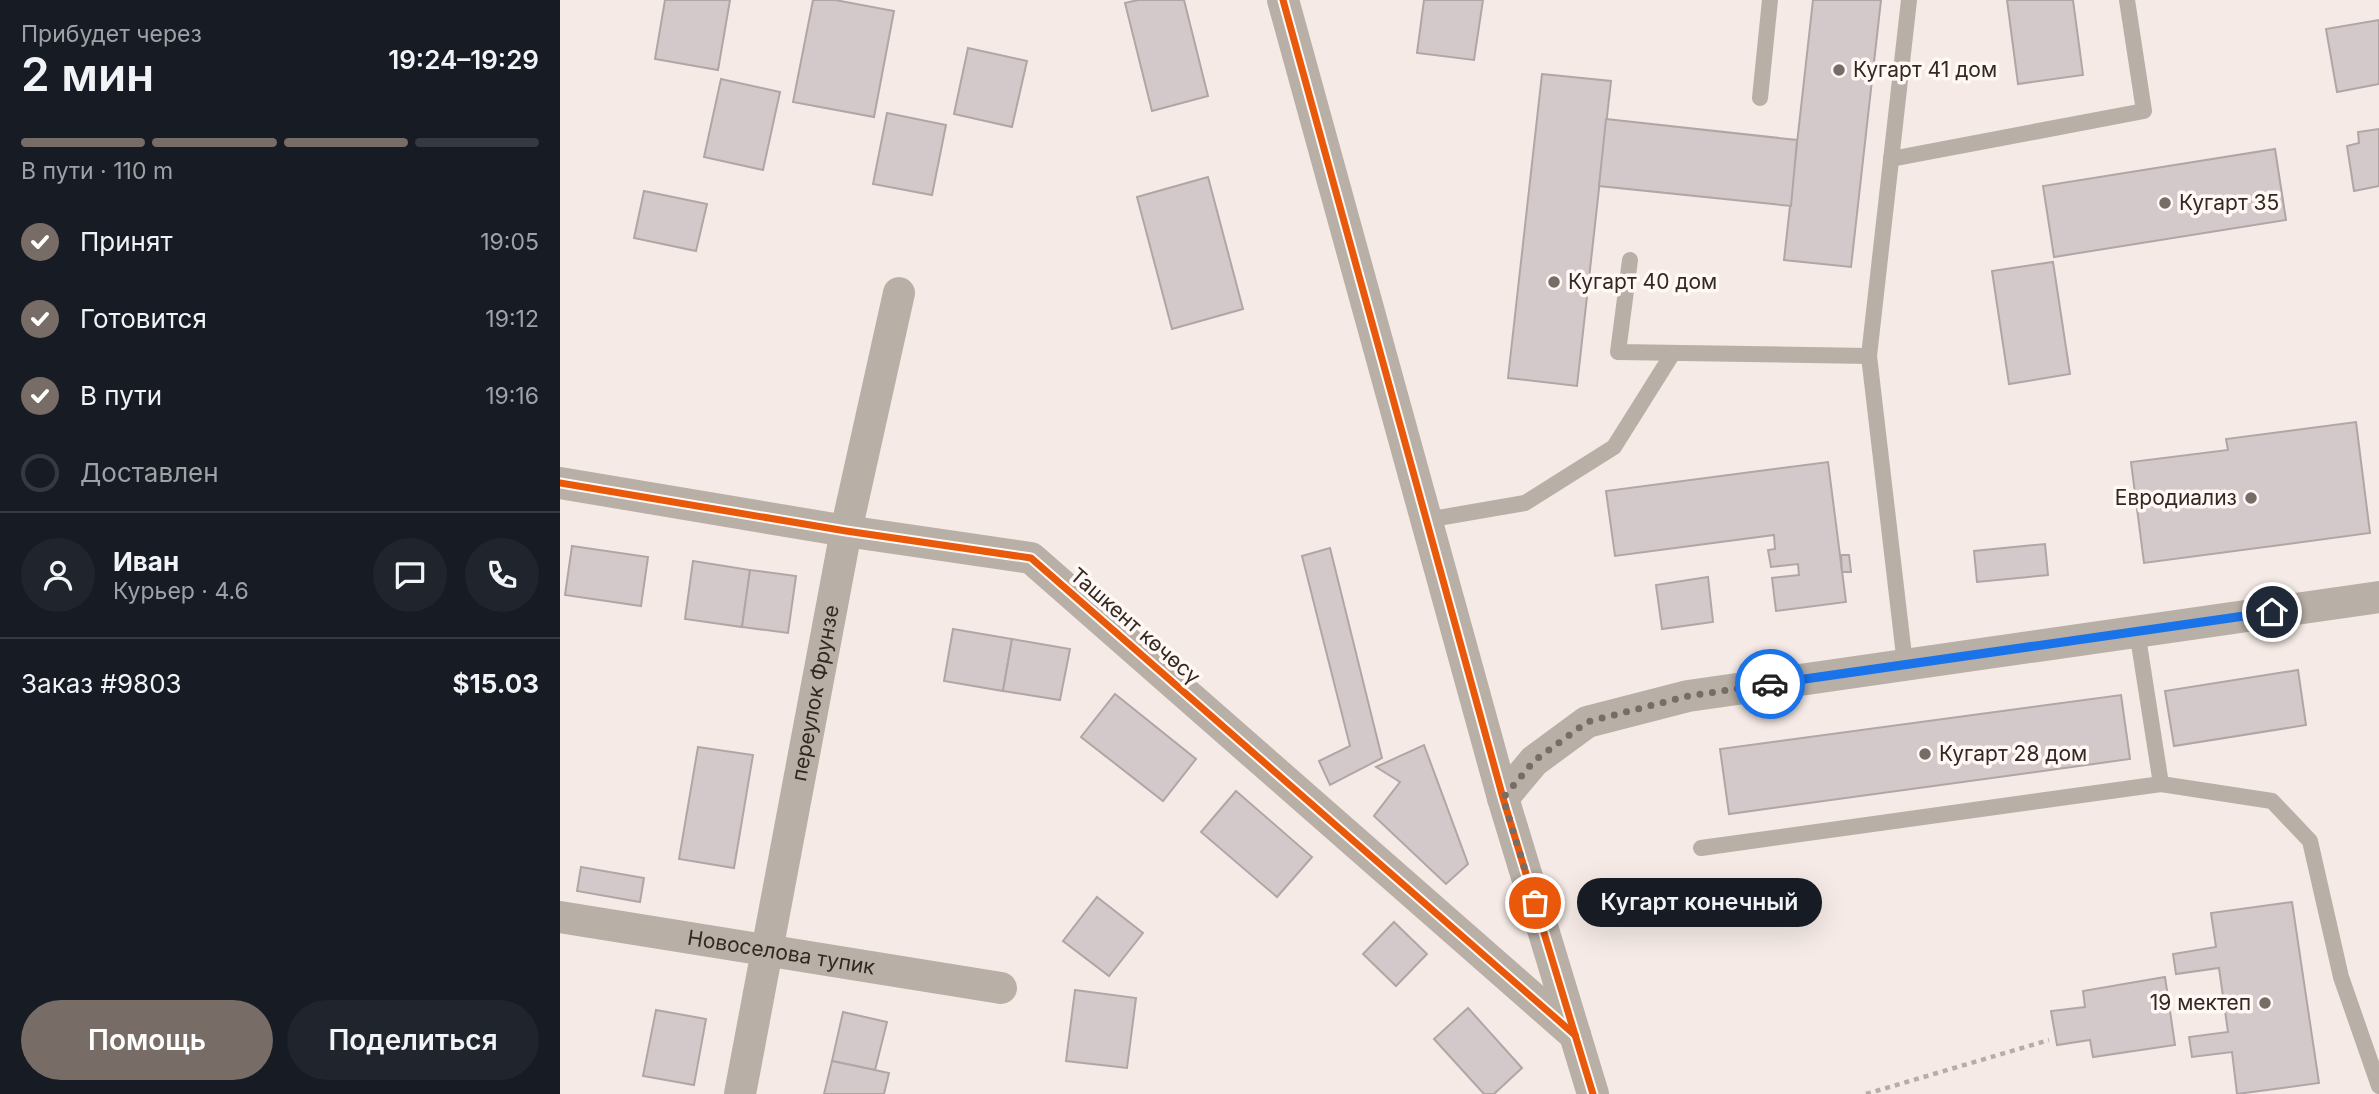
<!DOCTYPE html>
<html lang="ru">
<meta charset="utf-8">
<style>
body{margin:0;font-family:Inter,sans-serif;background:#20242c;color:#f1f3f6;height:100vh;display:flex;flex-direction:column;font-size:26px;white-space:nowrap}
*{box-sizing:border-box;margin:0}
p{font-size:23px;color:#9ea1a6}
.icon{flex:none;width:38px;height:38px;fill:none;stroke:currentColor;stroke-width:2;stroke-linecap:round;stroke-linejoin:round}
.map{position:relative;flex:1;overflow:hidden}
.panel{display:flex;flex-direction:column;background:#171b24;width:560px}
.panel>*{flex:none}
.pin{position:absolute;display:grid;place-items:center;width:60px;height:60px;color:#fff;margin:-30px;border:4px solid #fff;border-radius:50%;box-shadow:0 2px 7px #0007}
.courier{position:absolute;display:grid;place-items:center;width:70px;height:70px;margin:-35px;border:5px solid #1a73e8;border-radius:50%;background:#fff;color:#222;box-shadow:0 2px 9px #0007}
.bubble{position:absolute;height:49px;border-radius:24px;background:#171b24;box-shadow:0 7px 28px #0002;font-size:23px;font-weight:600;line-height:49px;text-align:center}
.summary em{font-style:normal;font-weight:600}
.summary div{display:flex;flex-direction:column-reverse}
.summary{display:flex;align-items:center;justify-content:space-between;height:119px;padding:0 21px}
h1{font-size:46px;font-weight:600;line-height:52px}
.bar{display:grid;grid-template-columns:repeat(4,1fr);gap:10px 7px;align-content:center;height:84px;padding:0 21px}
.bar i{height:9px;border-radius:5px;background:#363941}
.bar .current{background:#776c66}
.bar p{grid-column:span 4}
.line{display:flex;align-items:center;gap:18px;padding:0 21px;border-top:2px solid #363941}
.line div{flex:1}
.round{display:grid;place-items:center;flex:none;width:74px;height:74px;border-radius:37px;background:#20242c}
ol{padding:0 21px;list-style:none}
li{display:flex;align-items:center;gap:21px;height:77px}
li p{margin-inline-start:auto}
li .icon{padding:7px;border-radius:50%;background:#776c66;color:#fff;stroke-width:4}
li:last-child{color:#9ea1a6}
li i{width:38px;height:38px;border:4px solid #363941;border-radius:50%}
.action{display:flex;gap:14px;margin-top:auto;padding:14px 21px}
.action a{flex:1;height:80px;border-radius:42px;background:#776c66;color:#fff;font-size:28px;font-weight:600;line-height:80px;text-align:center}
.action a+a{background:#20242c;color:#f1f3f6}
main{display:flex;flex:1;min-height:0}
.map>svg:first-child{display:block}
.building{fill:#d4c9ca;stroke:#b1a6a6;stroke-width:2}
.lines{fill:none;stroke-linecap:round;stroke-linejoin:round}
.path{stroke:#b5ada6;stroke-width:4.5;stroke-dasharray:5 5;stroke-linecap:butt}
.lane{stroke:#b8afa6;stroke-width:16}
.street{stroke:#b8afa6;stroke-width:32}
.cycleway-casing{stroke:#fff8f5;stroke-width:11}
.cycleway{stroke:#e8590c;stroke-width:7}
.done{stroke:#776c66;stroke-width:7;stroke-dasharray:0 12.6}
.route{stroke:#1a73e8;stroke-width:9}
.poi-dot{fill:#776c66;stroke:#fff8f5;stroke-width:2.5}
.labels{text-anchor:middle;stroke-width:7;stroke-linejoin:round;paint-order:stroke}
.poi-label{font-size:21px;fill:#332822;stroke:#fff8f5;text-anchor:start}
.street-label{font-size:21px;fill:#332822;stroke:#fff8f5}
</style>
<main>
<section class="panel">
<div class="summary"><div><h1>2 мин</h1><p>Прибудет через</p></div><em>19:24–19:29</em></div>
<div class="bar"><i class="current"></i><i class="current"></i><i class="current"></i><i></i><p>В пути · 110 m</p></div>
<ol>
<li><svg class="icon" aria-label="check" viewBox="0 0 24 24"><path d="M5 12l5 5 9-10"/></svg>Принят<p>19:05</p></li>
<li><svg class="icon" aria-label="check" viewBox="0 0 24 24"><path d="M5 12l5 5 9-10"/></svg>Готовится<p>19:12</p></li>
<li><svg class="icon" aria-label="check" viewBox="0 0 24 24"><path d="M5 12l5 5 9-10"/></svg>В пути<p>19:16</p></li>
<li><i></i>Доставлен</li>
</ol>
<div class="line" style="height:126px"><a class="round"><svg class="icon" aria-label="person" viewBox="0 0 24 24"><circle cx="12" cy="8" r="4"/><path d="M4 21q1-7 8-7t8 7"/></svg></a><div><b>Иван</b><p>Курьер · 4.6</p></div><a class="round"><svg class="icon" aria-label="chat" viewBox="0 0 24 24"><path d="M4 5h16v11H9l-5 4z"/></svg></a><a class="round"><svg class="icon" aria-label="phone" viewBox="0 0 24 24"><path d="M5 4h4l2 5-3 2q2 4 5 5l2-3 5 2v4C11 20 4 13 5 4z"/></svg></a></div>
<div class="line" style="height:91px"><div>Заказ #9803</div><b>$15.03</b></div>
<div class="action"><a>Помощь</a><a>Поделиться</a></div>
</section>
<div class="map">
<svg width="1819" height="1094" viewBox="0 0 1819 1094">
<rect width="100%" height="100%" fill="#f5eae5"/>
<g class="building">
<path d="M105,0h65l-12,70 -63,-11z"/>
<path d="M253,0h22l59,11 -20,106 -81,-15z"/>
<path d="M578,0h46l24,96 -56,15 -27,-108z"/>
<path d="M864,0h59l-9,60 -57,-7z"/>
<path d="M1253,0h68l-30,267 -67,-7z"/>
<path d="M1447,0h66l10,75 -65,9z"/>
<path d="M1819,20v64l-42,8 -11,-63z"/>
<path d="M408,48l59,13 -15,66 -58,-13z"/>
<path d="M982,74l69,7 -34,305 -69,-8z"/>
<path d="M161,79l59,13 -17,78 -59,-13z"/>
<path d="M327,113l59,12 -14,70 -59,-11z"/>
<path d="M1046,119l191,21 -6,66 -192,-20z"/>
<path d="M1819,129v57l-25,5 -7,-45 12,-3 -1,-11z"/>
<path d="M1715,149l11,71 -232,37 -11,-71z"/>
<path d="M648,177l35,132 -71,20 -35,-132z"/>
<path d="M84,191l63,13 -11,47 -62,-13z"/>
<path d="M1493,262l17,112 -61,10 -17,-113z"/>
<path d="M1796,422l14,111 -226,30 -13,-101 97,-12 -2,-11z"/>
<path d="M1268,462l18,140 -70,9 -4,-33 27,-3 -1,-11 -27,3 -3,-17 7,-1 -1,-14 -159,21 -9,-65z"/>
<path d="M1485,544l3,31 -71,7 -3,-31z"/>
<path d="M12,546l76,11 -7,49 -76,-11z"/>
<path d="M770,548l52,210 -52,27 -11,-24 31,-15 -48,-190z"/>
<path d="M1281,555h8l2,17h-9z"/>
<path d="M133,561l57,9 -8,57 -57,-8z"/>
<path d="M190,570l46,6 -8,57 -46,-6z"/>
<path d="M1148,577l5,45 -51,7 -6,-44z"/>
<path d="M393,629l59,10 -9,52 -59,-10z"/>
<path d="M452,639l58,10 -10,51 -57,-9z"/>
<path d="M1738,670l8,55 -132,21 -9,-55z"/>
<path d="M555,694l81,65 -33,42 -82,-64z"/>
<path d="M1561,695l9,64 -401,55 -9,-65z"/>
<path d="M864,745l44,119 -22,20 -72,-68 26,-34 -24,-15z"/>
<path d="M138,747l55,8 -19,113 -55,-9z"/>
<path d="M676,791l76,66 -35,40 -76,-65z"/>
<path d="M21,867l63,11 -4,24 -63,-11z"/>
<path d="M537,897l46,36 -34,43 -46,-35z"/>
<path d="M1732,902l27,181 -82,11 -5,-42 -40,5 -3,-20 39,-5 -9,-64 -43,6 -3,-20 43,-7 -5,-34z"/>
<path d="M834,922l33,32 -31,32 -33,-32z"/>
<path d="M1605,977l10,68 -82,12 -3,-17 -33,5 -6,-34 34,-4 -2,-16z"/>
<path d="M515,990l61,8 -9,70 -61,-7z"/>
<path d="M908,1008l54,60 -28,26h-10l-50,-55z"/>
<path d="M96,1010l50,9 -12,66 -51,-9z"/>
<path d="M283,1012l44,10 -12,48 -43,-9z"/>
<path d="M272,1061l57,12 -5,21h-60z"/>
</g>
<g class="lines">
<path class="path" d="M1306,1094l183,-54"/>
<g class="lane">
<path d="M1200,98l10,-98"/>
<path d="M1331,159l253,-48 -17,-111"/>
<path d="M1070,260l-12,92 251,4"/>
<path d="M866,520l99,-17 89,-56 59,-94"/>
<path d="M1345,664l-36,-308 40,-356"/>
<path d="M1601,784l111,17 38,40 31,136 38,109"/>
<path d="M1141,848l460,-64 -24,-153"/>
</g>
<g class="street">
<path d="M723,0l220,798 90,296"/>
<path d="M0,483l286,48 185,27 544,477"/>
<path d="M943,798l31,-37 53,-39 101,-26 691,-99"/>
<path id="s1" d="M0,917l441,71"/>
<path id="s2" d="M180,1094l106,-563 53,-238"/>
</g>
<defs>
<g id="cycleway">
<path d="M723,0l220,798 90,296"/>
<path d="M0,483l286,48 185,27 544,477"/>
</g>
</defs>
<use href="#cycleway" class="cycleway-casing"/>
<use href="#cycleway" class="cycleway"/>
</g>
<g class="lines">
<path class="done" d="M975,903l-32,-105 31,-37 53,-39 101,-26 82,-12"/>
<path class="route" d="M1210,684l502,-72"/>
</g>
<g class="poi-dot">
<circle cx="1279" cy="70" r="7"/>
<circle cx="1605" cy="203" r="7"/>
<circle cx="994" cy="282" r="7"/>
<circle cx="1691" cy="498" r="7"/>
<circle cx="1365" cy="754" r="7"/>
<circle cx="1705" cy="1003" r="7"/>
</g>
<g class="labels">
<g class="poi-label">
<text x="1293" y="77">Кугарт 41 дом</text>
<text x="1619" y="210">Кугарт 35</text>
<text x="1008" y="289">Кугарт 40 дом</text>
<text x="1677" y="505" text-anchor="end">Евродиализ</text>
<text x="1379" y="761">Кугарт 28 дом</text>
<text x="1691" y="1010" text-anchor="end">19 мектеп</text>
</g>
<g class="street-label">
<text transform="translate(575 626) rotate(41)" y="7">Ташкент көчөсү</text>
<text dy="7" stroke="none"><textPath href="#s2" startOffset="408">переулок Фрунзе</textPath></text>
<text dy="7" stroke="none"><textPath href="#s1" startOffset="224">Новоселова тупик</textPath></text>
</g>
</g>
</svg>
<div class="pin" style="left:975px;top:903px;background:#ea580c"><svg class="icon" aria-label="bag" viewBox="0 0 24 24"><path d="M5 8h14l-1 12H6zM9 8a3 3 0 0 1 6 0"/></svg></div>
<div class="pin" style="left:1712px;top:612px;background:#1f2937"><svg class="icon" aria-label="home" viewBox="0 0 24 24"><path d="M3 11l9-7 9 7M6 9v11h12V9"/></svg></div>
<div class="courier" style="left:1210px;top:684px"><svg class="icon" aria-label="car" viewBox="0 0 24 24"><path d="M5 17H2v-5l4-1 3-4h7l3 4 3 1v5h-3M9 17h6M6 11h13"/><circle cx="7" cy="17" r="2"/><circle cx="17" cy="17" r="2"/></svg></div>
<div class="bubble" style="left:1017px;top:878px;width:245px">Кугарт конечный</div>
</div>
</main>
